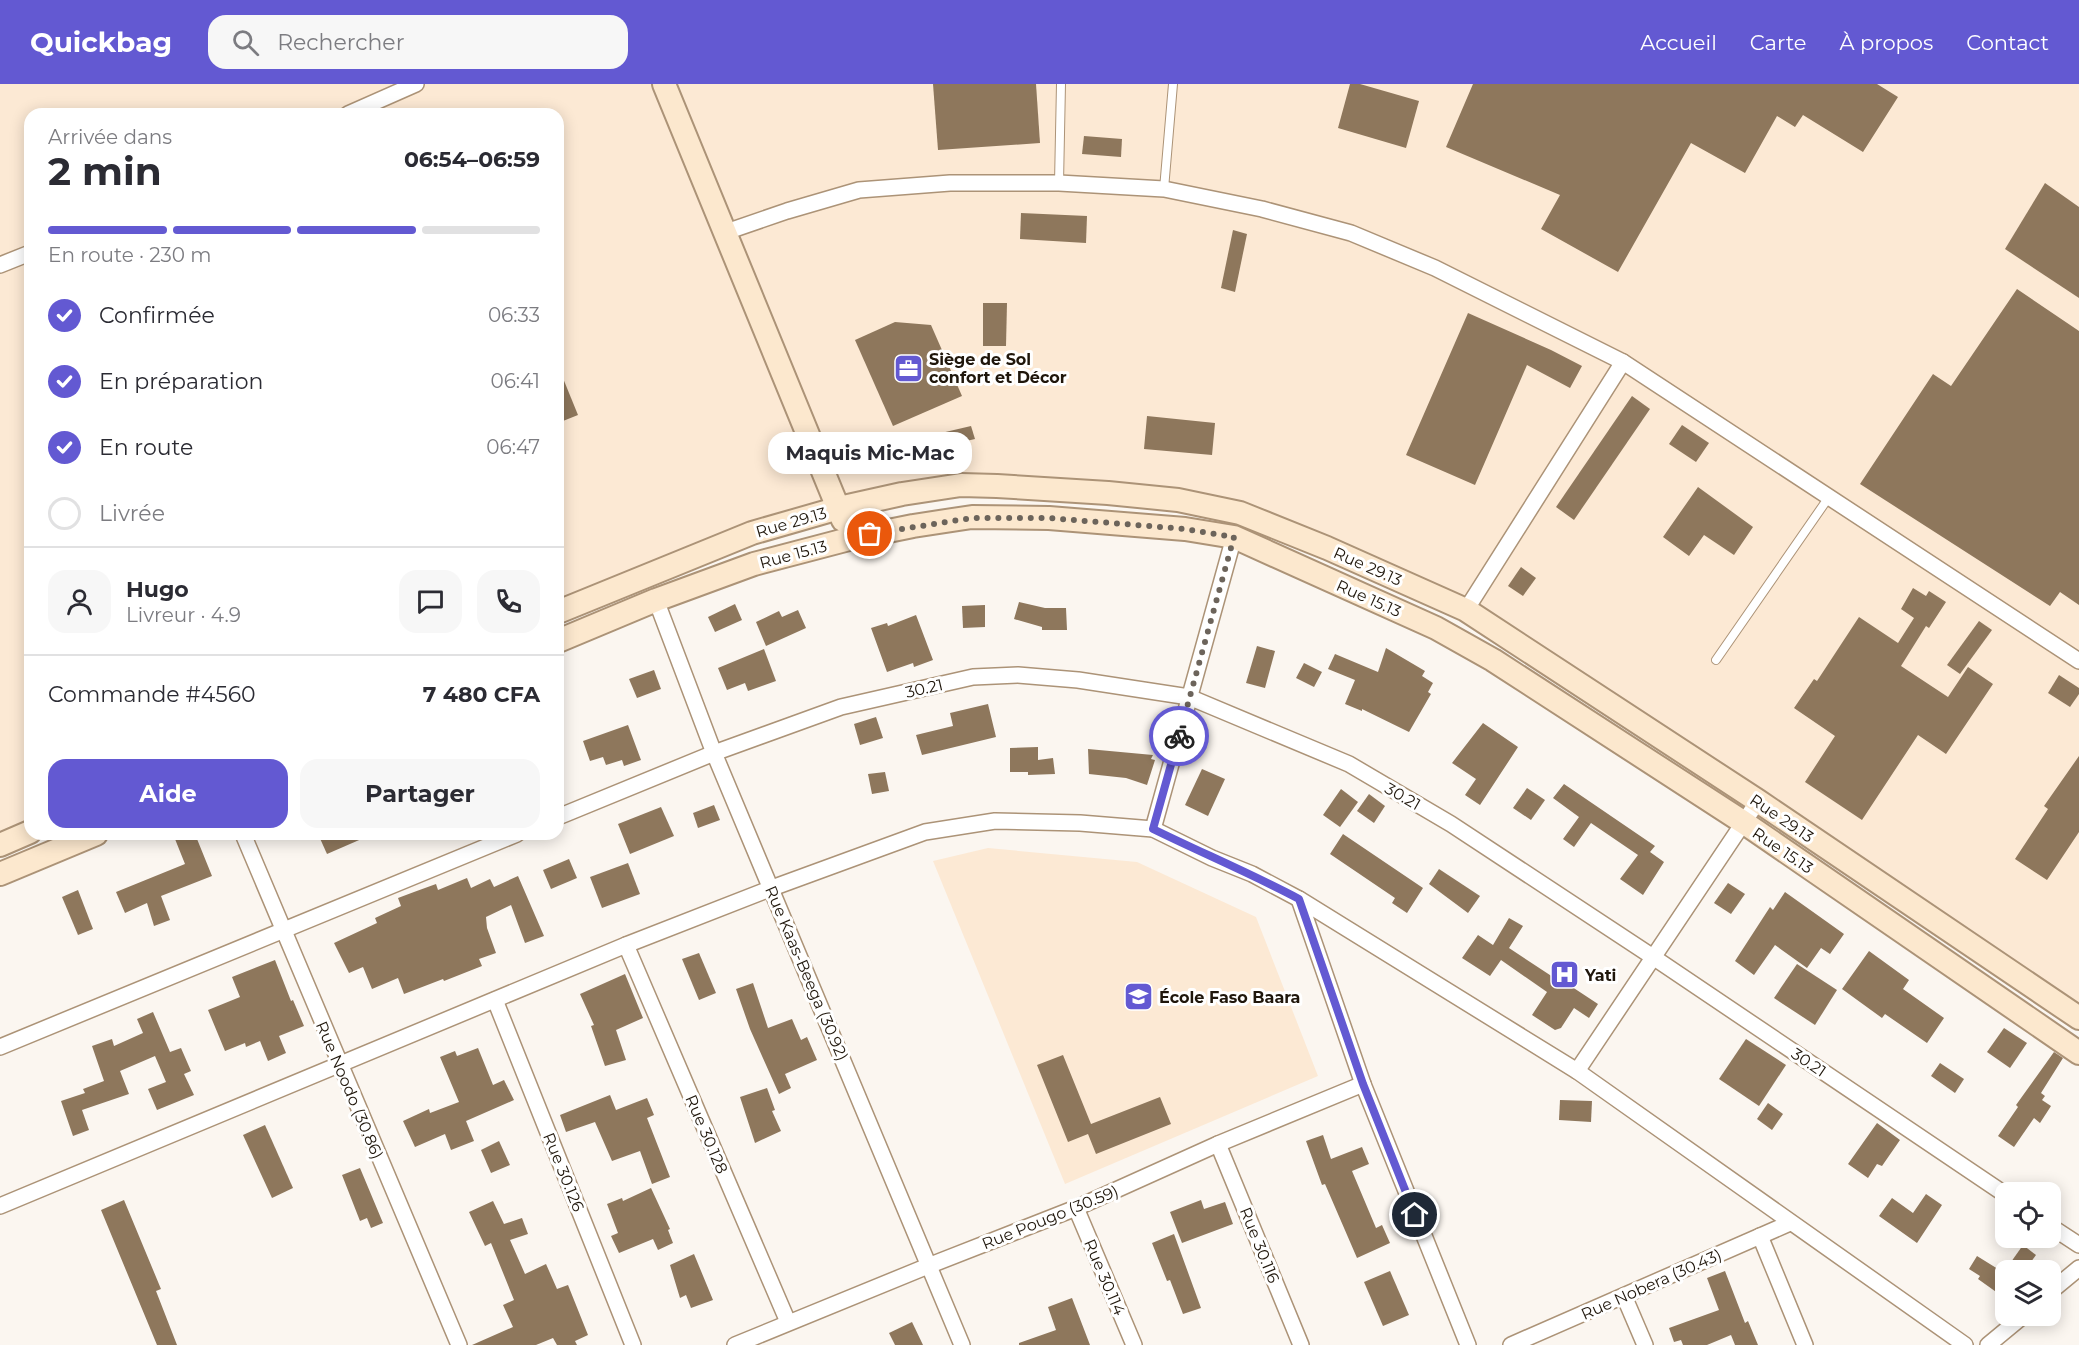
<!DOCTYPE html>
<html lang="fr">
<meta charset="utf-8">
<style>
body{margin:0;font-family:Montserrat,sans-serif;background:#f7f7f7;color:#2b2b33;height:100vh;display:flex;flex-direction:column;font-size:22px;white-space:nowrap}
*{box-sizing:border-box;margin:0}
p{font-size:20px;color:#7c7c81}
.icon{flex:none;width:33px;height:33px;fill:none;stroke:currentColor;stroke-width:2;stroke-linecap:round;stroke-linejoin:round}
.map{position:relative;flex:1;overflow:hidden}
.sheet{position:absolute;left:24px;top:24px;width:540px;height:732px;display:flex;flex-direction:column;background:#fff;border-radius:18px;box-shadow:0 3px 15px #0003}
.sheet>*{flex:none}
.buttons{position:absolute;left:1995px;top:1098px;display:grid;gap:12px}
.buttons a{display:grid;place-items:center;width:66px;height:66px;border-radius:12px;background:#fff;box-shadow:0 3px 15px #0003;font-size:30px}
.pin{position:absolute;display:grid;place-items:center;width:51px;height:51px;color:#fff;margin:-26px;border:3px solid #fff;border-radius:50%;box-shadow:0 2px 6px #0007}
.courier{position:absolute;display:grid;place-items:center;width:60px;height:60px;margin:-30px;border:4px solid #6359d2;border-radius:50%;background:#fff;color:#222;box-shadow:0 2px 8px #0007}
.bubble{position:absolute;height:42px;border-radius:18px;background:#fff;box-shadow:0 3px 15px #0003;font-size:20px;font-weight:700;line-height:42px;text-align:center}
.overview em{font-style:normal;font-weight:700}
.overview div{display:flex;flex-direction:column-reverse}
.overview{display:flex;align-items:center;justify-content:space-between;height:102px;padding:0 24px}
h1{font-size:39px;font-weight:700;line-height:45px}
.bar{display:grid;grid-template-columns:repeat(4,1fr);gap:9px 6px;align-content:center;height:72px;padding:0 24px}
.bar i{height:8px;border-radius:4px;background:#e1e1e2}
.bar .on{background:#6359d2}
.bar p{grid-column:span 4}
.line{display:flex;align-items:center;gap:15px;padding:0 24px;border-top:2px solid #e1e1e2}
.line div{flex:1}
.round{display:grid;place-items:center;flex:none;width:63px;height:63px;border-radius:18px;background:#f7f7f7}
ol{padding:0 24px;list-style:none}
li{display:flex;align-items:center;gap:18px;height:66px}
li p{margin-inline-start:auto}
li .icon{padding:6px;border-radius:50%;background:#6359d2;color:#fff;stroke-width:4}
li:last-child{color:#7c7c81}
li i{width:33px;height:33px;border:3px solid #e1e1e2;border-radius:50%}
.button{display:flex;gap:12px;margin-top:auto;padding:12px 24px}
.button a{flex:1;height:69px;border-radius:18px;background:#6359d2;color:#fff;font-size:24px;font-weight:700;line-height:69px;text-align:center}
.button a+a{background:#f7f7f7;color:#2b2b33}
header{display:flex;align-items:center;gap:36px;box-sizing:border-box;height:84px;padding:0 30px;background:#6359d2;color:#fff}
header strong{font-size:28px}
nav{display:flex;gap:33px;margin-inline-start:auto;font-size:21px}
.search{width:420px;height:54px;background:#f7f7f7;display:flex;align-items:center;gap:15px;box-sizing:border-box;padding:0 21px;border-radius:18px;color:#7c7c81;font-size:22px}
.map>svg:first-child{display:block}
.built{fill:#fce9d4}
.building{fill:#8e775c}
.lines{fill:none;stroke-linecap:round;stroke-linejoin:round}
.lane-casing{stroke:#ac9377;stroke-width:10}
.street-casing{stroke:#ac9377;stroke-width:18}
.secondary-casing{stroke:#ac9377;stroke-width:26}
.lane{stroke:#fff;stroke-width:8}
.street{stroke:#fff;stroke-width:15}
.secondary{stroke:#fce8ce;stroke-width:22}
.done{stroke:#6c645b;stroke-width:6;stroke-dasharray:0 10.8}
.route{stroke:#6359d2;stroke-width:8}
.labels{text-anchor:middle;stroke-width:6;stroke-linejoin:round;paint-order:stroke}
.poi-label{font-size:16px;font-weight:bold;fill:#1f160b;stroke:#fff;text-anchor:start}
.street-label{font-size:16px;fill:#1f160b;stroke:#fff}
</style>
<header>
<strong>Quickbag</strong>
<div class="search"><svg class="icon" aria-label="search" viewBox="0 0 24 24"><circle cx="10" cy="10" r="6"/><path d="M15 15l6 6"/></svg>Rechercher</div>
<nav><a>Accueil</a><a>Carte</a><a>À propos</a><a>Contact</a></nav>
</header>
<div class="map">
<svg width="2079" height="1261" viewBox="0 0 2079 1261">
<rect width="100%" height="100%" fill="#fbf6f0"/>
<g class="built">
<path d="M0,0h2079v934l-613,-408 -226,-97 -279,-28 -122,23 -281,104v-498h-528v720l-30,12z"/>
<path d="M988,764l149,14 119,55 62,159 -253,108 -132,-323z"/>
</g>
<g class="building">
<path d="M933,0h103l4,59 -102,7z"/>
<path d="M1350,0h10l59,17 -13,47 -68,-20z"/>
<path d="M1473,0h404l21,13 -35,55 -60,-37 -8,12 -18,-11 -32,57 -54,-30 -73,129 -77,-43 19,-34 -114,-48z"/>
<path d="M1084,52l38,3 -1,18 -39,-3z"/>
<path d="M2045,99l34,24v91l-74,-49z"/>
<path d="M1021,129l66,3 -1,27 -66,-4z"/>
<path d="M1233,146l14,4 -12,58 -14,-4z"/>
<path d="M2017,205l62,42v274l-19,-13 -10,14 -190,-122 73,-110 18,12z"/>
<path d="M983,219h24l-1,43h-23z"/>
<path d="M1468,229l83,37 31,16 -12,22 -43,-23 -52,120 -69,-30z"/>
<path d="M895,238l36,3 31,71 -69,30 -38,-86z"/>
<path d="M558,282l20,49 -20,8z"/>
<path d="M1632,312l18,13 -76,111 -18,-13z"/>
<path d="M1147,332l68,7 -3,32 -68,-6z"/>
<path d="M1682,341l27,18 -13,19 -27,-18z"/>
<path d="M971,342l4,13 -82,19 -3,-13z"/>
<path d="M1698,403l55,40 -19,28 -30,-20 -15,21 -26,-19z"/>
<path d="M1521,483l15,11 -13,18 -15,-10z"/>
<path d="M1913,504l13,8 3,-5 17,11 -17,26 -3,-2 -25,40 47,31 20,-30 25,17 -47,70 -28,-19 -56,85 -57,-38 30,-46 -41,-28 20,-29 3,2 42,-64 39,26 16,-25 -13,-9z"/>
<path d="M1019,518l26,6h21l1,22h-25v-3l-28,-8z"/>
<path d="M735,520l7,16 -27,12 -7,-15z"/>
<path d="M985,521v22l-22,1 -1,-22z"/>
<path d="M798,526l8,18 -40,18 -10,-24 23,-11 3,6z"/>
<path d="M916,531l17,45 -19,7 -1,-4 -26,9 -16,-44 16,-5 1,3z"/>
<path d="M1979,537l13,9 -32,44 -13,-9z"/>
<path d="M1257,562l18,5 -10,37 -19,-5z"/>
<path d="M1386,564l39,23 -3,5 11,7 -5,9 3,2 -22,38 -47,-23v2l-17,-7 10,-24 -27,-11 7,-15 43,18z"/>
<path d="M764,565l12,32 -28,10 -3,-8 -18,7 -9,-22z"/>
<path d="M1304,579l18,9 -8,15 -18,-9z"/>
<path d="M654,586l7,19 -24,9 -8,-19z"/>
<path d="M2059,591l20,13v6l-9,13 -22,-14z"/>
<path d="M988,620l8,33 -74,18 -6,-20 37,-9 -3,-13z"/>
<path d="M876,633l7,21 -23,7 -6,-21z"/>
<path d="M1483,639l35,24 -38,58 -15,-10 11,-16 -24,-16z"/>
<path d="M628,641l13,35 -17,6 -2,-6 -16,5 -3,-8 -13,4 -7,-20z"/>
<path d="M1038,663v13l15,-2 2,16 -27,1v-3h-18v-24z"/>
<path d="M1088,665l65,6 -2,4 4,1 -8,25 -21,-7 -37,-4z"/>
<path d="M2079,672v76l-32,48 -32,-21 33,-50 -4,-3z"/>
<path d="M1202,685l23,10 -17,37 -23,-11z"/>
<path d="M885,688l4,19 -17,3 -4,-20z"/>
<path d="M1564,700l91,62 -5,6 14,10 -21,33 -23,-16 18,-24 -47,-32 -17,24 -11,-8 16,-22 -26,-19z"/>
<path d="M1527,704l18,12 -14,20 -18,-12z"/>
<path d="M1341,705l17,13 -18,25 -17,-12z"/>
<path d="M1369,710l16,12 -11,17 -17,-12z"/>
<path d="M714,721l6,15 -22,8 -5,-15z"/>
<path d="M661,723l13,29 -44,18 -12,-30z"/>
<path d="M188,750h7l17,42 -51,20 9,24 -16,6 -7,-23 -22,10 -9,-21 69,-28 -10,-25z"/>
<path d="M318,750h55l-46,20z"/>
<path d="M1343,750l80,54 -16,25 -15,-10 3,-5 -65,-44z"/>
<path d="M569,775l8,19 -26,11 -8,-19z"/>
<path d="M628,779l12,31 -38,14 -12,-31z"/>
<path d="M1439,785l41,27 -12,17 -39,-29z"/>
<path d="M518,792l26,60 -19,7 -14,-38 -25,12 1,11 9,25 -17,6 3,7 -38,15 -1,-2 -39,15 -6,-16 -26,11 -9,-22 -14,6 -15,-30 43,-20 -2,-5 26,-12 -3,-8 16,-6 22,-8 2,6 29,-12 4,10 19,-9 4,8z"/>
<path d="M1728,799l17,11 -14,20 -17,-11z"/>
<path d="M78,806l15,39 -15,6 -16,-38z"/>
<path d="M1785,808l59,42 -14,20 -9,-6 -14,20 -32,-23 -21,30 -19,-14 35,-54 3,3z"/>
<path d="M1509,834l14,8 -14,22 47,31 1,-2 41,27 -9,14 -15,-10 -13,20 -6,2 -23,-15 15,-23 -46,-32 -11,16 -28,-18 16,-23 15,10z"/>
<path d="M1869,867l40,29 -6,9 41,29 -17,25 -42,-29 -3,4 -40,-29z"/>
<path d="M699,869l17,40 -17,7 -17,-41z"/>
<path d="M275,876l16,41 2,-1 11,26 -25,10 7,17 -18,8 -8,-20 -14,6 -1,-4 -20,8 -17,-41 32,-13 -8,-20z"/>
<path d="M1797,880l40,26 -22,35 -41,-27z"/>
<path d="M625,890l18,44 -27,12 10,30 -21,6 -14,-40 3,-1 -14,-31z"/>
<path d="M753,899l15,45 24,-9 9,21 6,-3 10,23 -32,14 6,14 -12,6 -29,-65 -14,-40z"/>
<path d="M153,928l17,40 11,-4 10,23 -7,3 10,21 -37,15 -9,-21 18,-7 -11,-26 -35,15 9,23 -47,16 7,20 -16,6 -12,-35 24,-8 -2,-4 21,-8 -12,-35 20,-7 2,7 29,-13 -6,-14z"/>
<path d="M2004,944l23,15 -17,25 -23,-16z"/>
<path d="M1746,955l40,26 -27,41 -40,-27z"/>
<path d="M478,964l15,37 11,-5 10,20 -48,21 8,20 -23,9 -6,-16 -30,13 -12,-26 26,-12 1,4 29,-11 -19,-45 15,-6 2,5z"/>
<path d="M2054,968l9,6 -22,35 4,3 -3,4 9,6 -11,17 -6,-5 -20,29 -16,-11 20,-29 -2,-2z"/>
<path d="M1063,971l28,69 69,-27 11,27 -75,30 -8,-20 -20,8 -31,-77z"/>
<path d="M1940,979l24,16 -9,14 -24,-17z"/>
<path d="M767,1004l8,22 -3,1 9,20 -26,12 -15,-46z"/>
<path d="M610,1011l6,15 31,-12 7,17 -7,3 23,59 -18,7 -12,-33 -28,10 -17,-39 -29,10 -6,-17z"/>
<path d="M1560,1016l32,1 -1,21 -32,-2z"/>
<path d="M1768,1019l15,11 -11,16 -15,-11z"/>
<path d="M1877,1039l23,17 -18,26 -5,-2 -9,14 -20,-14z"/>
<path d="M265,1041l28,63 -21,10 -29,-63z"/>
<path d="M1323,1051l8,24 31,-12 7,17 -17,7 24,57 6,-3 8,18 -33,15 -32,-74 -3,1 -16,-44z"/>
<path d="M499,1057l11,24 -19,8 -10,-23z"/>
<path d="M360,1084l23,55 -12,5 -4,-10 -7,3 -18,-46z"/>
<path d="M651,1104l19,41 -2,1 5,13 -15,7 -5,-11 -34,14 -8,-17 7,-3 -11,-29 15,-6 1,3z"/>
<path d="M1926,1110l16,11 -25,38 -38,-27 13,-18 21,15z"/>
<path d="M124,1116l37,89 -5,2 21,54h-20l-56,-135z"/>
<path d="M1201,1116l3,9 21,-7 8,22 -51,19 -12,-31z"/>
<path d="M493,1117l11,23 18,-6 6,16 -18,6 15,34 21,-10 11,25 11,-4 20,50 -13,6 2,4h-20l-4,-7 -17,7h-64l41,-18 -10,-22 11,-5 -23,-57 -6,3 -16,-34z"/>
<path d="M1174,1150l27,74 -18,6 -13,-34 -3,1 -15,-38z"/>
<path d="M2023,1161l13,10 -11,15 -14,-8z"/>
<path d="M694,1170l19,46 -22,8 -5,-13 -6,3 -10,-33z"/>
<path d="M1977,1172l29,18v25l-28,-20 2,-3 -11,-7z"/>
<path d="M1390,1187l19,44 -26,11 -19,-44z"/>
<path d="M1725,1187l20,52 3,-2 10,24h-23l-4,-10 -24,10h-24l-2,-5 -7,2 -5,-14 50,-18 -12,-32z"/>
<path d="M1072,1214l18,47h-71v-2l37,-13 -8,-23z"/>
<path d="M912,1238l11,23h-28l-6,-12z"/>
</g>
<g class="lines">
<defs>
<g id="lane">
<path d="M1059,99l2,-99"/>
<path d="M1164,105l9,-105"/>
<path d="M1716,576l113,-163"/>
</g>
<g id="street">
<path d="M348,30l68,-30"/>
<path d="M726,148l61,-21 72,-21 91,-7h109l105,6 98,20 89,24 84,35 188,94 456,299"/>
<path d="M0,181l30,-12"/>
<path d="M656,516l58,153 248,592"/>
<path d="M1466,526l157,-248"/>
<path d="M558,733l156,-64 127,-46 132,-30 45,-2 60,5 111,17 160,67 102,60 202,133 353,238"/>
<path d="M1153,745l81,-292"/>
<path d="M243,750l216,511"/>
<path d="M1299,815l64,185 105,261"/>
<path d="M626,861l162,377"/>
<path d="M495,916l138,345"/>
<path d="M0,963l517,-213"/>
<path d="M1577,987l181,-270"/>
<path d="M1218,1060l83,201"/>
<path d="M0,1122l626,-261 146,-57 153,-56 70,-11 85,2 73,6 59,29 40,16 47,25 278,172 388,274"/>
<path d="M1076,1124l58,137"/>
<path d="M2050,1142l29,19"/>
<path d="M1760,1152l45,109"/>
<path d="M2050,1208l29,-24"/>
<path d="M1624,1212l21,49"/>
<path d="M735,1261l193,-79 148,-58 142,-64 145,-60"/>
<path d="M1511,1261l279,-122"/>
<path d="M1988,1261l35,-29"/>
</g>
<g id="secondary">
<path d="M664,0l179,436"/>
<path d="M558,528l194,-79 87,-25 63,-14 59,-9 36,1 111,7 70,7 62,13 87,35 139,62 292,191 321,217"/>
<path d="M558,557l98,-41 98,-36 95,-25 64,-13 59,-9 77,1 136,11 49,8 202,91 57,32 250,162 336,231"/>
<path d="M0,761l30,-13"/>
<path d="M0,790l96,-40"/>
</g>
</defs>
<use href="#lane" class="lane-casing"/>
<use href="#street" class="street-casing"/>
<use href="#secondary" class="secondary-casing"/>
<use href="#lane" class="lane"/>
<use href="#street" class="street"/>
<use href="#secondary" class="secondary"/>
</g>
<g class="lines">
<path class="done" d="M870,450l102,-16h77l136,11 49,8 -55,199"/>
<path class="route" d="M1179,652l-26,93c49,24 99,45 146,70l64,185 52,131"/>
</g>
<defs>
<symbol id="office-square" viewBox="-11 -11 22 22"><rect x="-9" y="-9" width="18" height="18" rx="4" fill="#6359d2" stroke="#fff"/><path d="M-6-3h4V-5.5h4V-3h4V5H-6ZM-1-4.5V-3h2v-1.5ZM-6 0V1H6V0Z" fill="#fff"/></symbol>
<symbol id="hospital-square" viewBox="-11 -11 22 22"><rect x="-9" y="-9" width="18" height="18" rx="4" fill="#6359d2" stroke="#fff"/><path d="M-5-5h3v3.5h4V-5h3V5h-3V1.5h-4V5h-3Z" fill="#fff"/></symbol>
<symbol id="school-square" viewBox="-11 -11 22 22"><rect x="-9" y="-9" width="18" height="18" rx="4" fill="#6359d2" stroke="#fff"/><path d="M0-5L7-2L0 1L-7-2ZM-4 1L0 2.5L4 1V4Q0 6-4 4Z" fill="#fff"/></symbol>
</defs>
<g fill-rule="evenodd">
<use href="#office-square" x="892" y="268" width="33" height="33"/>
<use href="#hospital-square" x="1548" y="874" width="33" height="33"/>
<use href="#school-square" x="1122" y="896" width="33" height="33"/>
</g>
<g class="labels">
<g class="poi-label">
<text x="929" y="281">Siège de Sol<tspan x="929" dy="18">confort et Décor</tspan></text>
<text x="1585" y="897">Yati</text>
<text x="1159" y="919">École Faso Baara</text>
</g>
<g class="street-label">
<text transform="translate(791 438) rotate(-16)" y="6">Rue 29.13</text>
<text transform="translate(793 470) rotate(-15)" y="6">Rue 15.13</text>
<text transform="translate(1368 482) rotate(24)" y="6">Rue 29.13</text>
<text transform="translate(1369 514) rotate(24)" y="6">Rue 15.13</text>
<text transform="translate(924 604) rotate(-13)" y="6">30.21</text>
<text transform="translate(1403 712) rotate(30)" y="6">30.21</text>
<text transform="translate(1782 734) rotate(34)" y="6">Rue 29.13</text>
<text transform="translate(1783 766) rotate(34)" y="6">Rue 15.13</text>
<text transform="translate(807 889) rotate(67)" y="6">Rue Kaas-Beega (30.92)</text>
<text transform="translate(1809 978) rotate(34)" y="6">30.21</text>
<text transform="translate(350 1006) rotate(67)" y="6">Rue Noodo (30.86)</text>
<text transform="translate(707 1050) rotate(67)" y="6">Rue 30.128</text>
<text transform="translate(564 1088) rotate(68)" y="6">Rue 30.126</text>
<text transform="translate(1050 1133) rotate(-22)" y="6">Rue Pougo (30.59)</text>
<text transform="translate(1260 1161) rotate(68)" y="6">Rue 30.116</text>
<text transform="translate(1105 1193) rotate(67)" y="6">Rue 30.114</text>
<text transform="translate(1651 1200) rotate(-24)" y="6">Rue Nobera (30.43)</text>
</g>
</g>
</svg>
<div class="buttons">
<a><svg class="icon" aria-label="locate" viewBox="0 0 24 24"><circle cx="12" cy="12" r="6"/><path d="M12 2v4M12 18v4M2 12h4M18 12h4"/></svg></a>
<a><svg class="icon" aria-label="layers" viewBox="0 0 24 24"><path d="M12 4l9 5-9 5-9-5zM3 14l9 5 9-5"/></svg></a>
</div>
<div class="pin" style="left:870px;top:450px;background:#ea580c"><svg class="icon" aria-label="bag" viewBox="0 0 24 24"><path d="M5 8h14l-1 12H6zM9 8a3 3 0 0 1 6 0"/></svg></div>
<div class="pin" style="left:1415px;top:1131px;background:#1f2937"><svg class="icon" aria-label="home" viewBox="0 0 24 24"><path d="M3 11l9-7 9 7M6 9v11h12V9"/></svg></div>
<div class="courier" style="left:1179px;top:652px"><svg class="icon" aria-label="bike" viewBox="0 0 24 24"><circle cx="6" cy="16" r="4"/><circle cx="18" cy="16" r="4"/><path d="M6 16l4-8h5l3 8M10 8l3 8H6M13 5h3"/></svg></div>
<div class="bubble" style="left:768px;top:348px;width:204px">Maquis Mic-Mac</div>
<section class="sheet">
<div class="overview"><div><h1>2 min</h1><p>Arrivée dans</p></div><em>06:54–06:59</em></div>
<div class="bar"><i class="on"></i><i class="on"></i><i class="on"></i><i></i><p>En route · 230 m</p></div>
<ol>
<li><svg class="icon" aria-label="check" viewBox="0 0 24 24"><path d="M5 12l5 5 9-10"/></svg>Confirmée<p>06:33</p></li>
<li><svg class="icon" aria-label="check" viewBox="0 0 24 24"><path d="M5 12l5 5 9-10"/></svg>En préparation<p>06:41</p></li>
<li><svg class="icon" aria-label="check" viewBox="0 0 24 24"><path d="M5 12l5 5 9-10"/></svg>En route<p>06:47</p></li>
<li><i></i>Livrée</li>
</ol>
<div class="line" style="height:108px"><a class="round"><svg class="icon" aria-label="person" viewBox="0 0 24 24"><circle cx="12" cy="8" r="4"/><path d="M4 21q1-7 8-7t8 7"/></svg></a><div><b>Hugo</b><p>Livreur · 4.9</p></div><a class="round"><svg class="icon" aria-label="chat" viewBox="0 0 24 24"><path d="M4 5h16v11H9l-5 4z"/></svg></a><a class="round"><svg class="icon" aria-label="phone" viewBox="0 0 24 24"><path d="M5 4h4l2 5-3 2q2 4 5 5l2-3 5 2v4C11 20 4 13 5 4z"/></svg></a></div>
<div class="line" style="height:78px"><div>Commande #4560</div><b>7 480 CFA</b></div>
<div class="button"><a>Aide</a><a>Partager</a></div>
</section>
</div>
